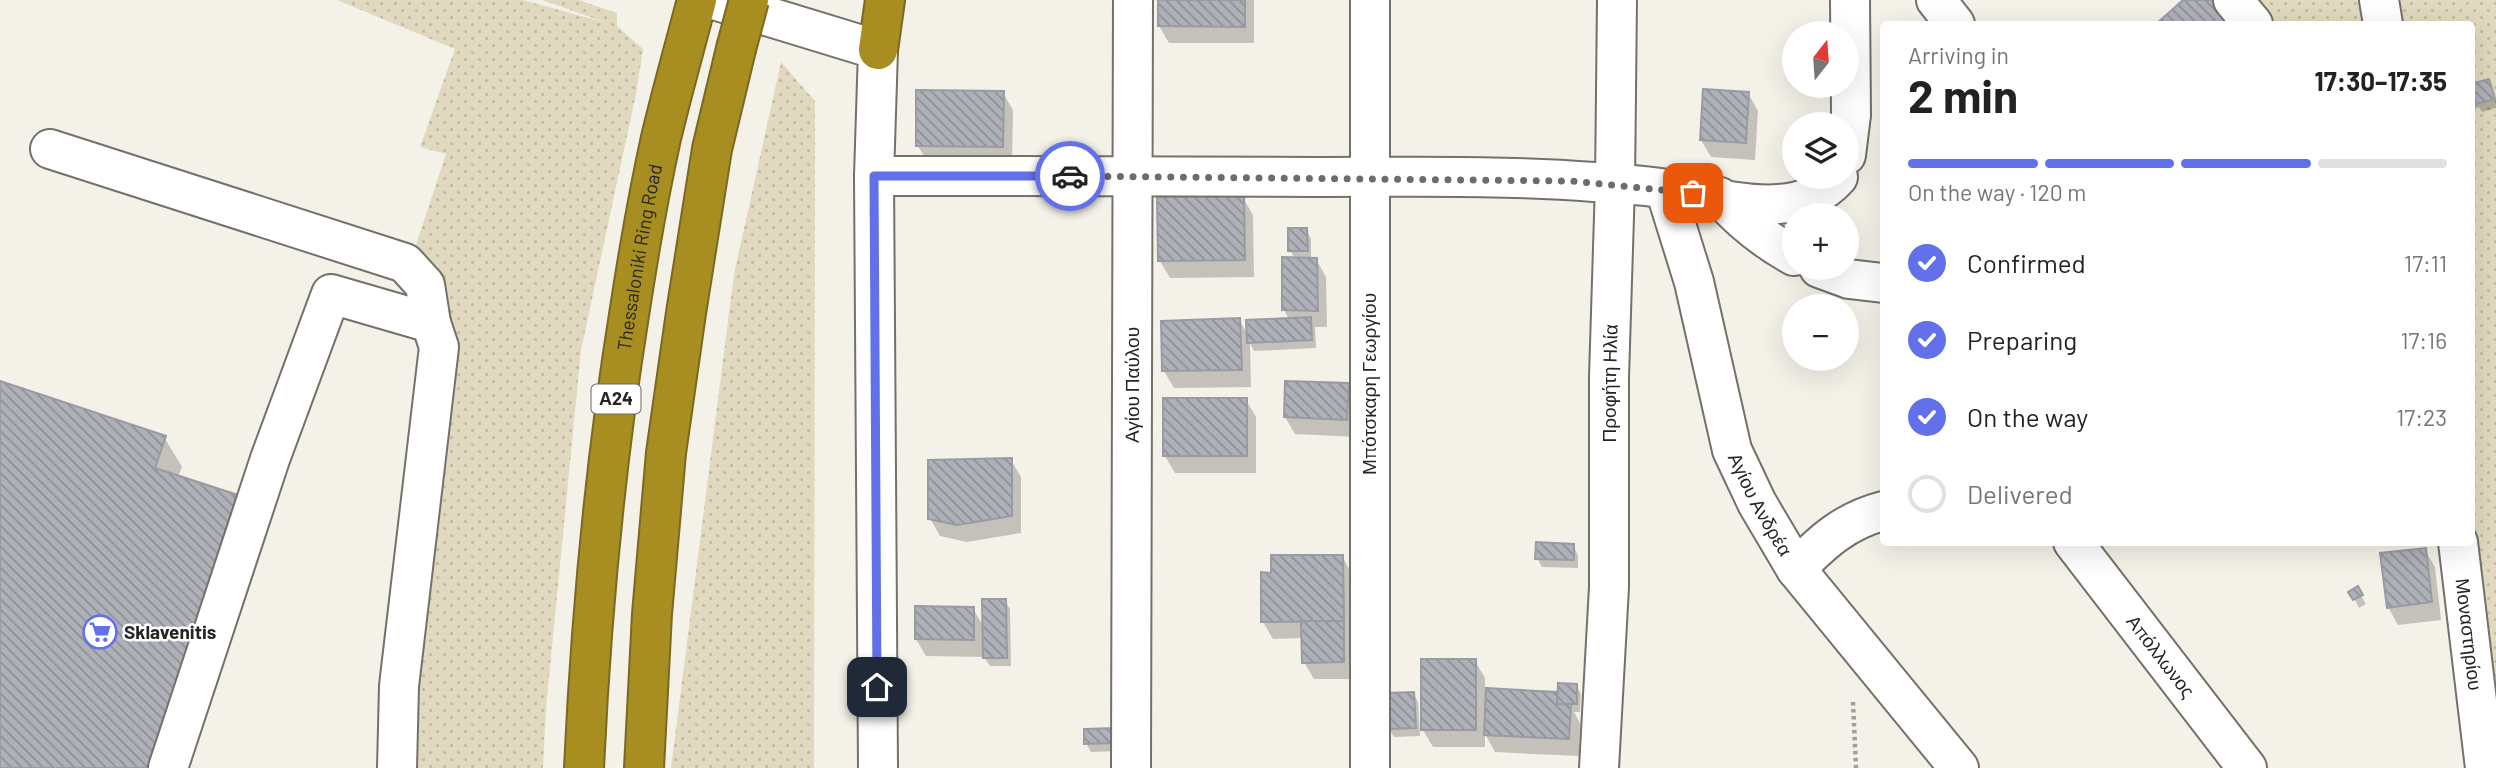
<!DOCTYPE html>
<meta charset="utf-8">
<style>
body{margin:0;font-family:Barlow,sans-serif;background:#f6f6f6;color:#222;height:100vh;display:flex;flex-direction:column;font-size:26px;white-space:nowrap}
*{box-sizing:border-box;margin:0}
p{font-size:23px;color:#767676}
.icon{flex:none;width:38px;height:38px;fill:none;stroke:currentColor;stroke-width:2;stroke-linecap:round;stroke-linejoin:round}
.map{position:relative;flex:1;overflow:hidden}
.side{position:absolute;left:1880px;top:21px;width:595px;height:525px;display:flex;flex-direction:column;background:#fff;border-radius:7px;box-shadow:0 7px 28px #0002}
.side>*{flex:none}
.needle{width:46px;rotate:17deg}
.fabs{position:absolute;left:1782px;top:21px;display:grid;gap:14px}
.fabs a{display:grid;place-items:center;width:77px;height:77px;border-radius:50%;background:#fff;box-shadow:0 7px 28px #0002;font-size:35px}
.pin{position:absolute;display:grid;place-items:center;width:60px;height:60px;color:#fff;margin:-30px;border-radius:14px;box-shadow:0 4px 10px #0006}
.courier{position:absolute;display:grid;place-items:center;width:70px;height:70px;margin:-35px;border:5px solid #6271e9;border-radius:50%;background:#fff;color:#222;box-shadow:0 2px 9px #0007}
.summary em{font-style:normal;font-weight:700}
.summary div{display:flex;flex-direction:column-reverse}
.summary{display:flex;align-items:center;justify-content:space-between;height:119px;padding:0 28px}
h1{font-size:46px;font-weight:700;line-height:52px}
.bar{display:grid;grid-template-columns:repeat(4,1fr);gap:10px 7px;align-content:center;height:84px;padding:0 28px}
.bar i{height:9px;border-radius:5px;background:#e0e0e0}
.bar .on{background:#6271e9}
.bar p{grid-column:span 4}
ol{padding:0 28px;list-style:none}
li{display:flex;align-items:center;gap:21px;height:77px}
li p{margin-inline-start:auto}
li .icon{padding:7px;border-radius:50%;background:#6271e9;color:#fff;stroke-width:4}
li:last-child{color:#767676}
li i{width:38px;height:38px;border:4px solid #e0e0e0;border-radius:50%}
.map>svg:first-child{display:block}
.grass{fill:url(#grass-dots)}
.shadow{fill:#0003}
.building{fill:url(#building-back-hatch);stroke:#999ba3;stroke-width:2}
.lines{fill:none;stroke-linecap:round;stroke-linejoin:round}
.minor-casing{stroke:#737169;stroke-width:42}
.highway-casing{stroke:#7a6921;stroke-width:42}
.path{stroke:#a19f98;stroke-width:4.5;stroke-dasharray:3.5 3.5;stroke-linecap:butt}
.minor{stroke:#fff;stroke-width:38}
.highway{stroke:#a88e21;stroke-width:38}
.highway-bridge-casing{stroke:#7a6921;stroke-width:42;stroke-linecap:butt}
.highway-bridge{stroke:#a88e21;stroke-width:38}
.done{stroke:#6d6d67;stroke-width:7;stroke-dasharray:0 12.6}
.route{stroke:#6271e9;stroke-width:9}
.labels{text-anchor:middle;stroke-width:5;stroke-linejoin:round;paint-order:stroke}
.shield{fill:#fff;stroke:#666664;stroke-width:2}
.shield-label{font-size:18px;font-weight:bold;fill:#252521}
.street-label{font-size:19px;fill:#252521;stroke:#fff}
.poi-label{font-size:19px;font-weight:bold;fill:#252521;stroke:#fff;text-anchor:start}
</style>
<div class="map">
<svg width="2496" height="768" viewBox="0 0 2496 768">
<defs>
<pattern id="grass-dots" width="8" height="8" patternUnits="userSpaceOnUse" patternTransform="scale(1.75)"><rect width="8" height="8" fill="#e0d9bf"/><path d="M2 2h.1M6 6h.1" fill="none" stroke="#c0baa4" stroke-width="1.8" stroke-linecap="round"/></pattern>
<pattern id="building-back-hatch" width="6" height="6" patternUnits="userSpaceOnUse" patternTransform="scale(1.75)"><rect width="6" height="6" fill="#afb1b9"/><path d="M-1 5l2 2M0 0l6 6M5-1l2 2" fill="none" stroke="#8e9096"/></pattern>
</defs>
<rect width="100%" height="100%" fill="#f4f2e8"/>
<g class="grass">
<path d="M337,0h186l84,23 -65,-23h37l38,13v13l26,23 -7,45 -55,256 -35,358 -3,60h-145l40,-502 -27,-6 35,-106 -26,-7 35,-98z"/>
<path d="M2246,0h250v713l-25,-195v-494h-206z"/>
<path d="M781,62l34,39 -1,667h-143l63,-494z"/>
</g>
<g class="shadow">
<path d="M1160,0h94v43h-85l-10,-17z"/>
<path d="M2186,0l54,24h-81z"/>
<path d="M2488,81l8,18v9l-14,4 -3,-5 -7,2 -1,-23z"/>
<path d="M1003,93l10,17 -1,54 -84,-1 -10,-17z"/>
<path d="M1748,93l10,18 -3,49 -44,-3 -10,-17z"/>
<path d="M1243,198l10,17 1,62 -84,1 -10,-17z"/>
<path d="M1306,230l5,9v20h5l10,18 1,50h-12l1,21 -62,3 -4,-8 1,44 -77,1 -10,-17 75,-51 10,16 40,-17 -5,-9 11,-51 -5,-9z"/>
<path d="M0,383l164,54 18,30 -4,10 -178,291z"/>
<path d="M1348,385l10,17 -1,35 -62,-3 -10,-17z"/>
<path d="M1246,400l10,17v56h-81l-10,-17z"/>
<path d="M1011,460l10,17v56l-54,9 -27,-6 -10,-18z"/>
<path d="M1573,546l5,9v13l-36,-1 -5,-9z"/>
<path d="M2425,550l10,17 6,53 -43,5 -10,-18z"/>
<path d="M1342,556l10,18 1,105h-39l-10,-17 -1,-24 -30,1 -10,-17 10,-47z"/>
<path d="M2357,589l9,15 -7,4 -8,-16z"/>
<path d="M1005,601l5,8 1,57h-21l-6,-9 -58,-1 -10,-17 57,-30 12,20z"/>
<path d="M1475,661l10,17v12l71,3 3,5 17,-13 5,9 -1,18h-6l6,11 -1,33 -84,-4 -10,-18v13h-52l-13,-22z"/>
<path d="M1413,693l5,9 2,34 -26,1 -5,-8z"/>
<path d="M1115,730l5,21 -29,1 -5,-9z"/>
</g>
<g class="building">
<path d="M1158,0h87v27l-87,-1z"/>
<path d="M2183,0h36l23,24h-86z"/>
<path d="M2489,79l6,20 -19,5 -1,-5 -4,1v-16z"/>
<path d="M1703,89l46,3 -3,51 -46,-3z"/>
<path d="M916,90l88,1 -1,56 -87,-1z"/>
<path d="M1244,196l1,64 -87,1 -1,-64z"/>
<path d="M1288,228h19l1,23h-20z"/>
<path d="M1282,257l35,1 1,53 -36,-1z"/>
<path d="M1311,317l1,23 -65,3 -1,-23z"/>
<path d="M1240,318l2,52 -80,1 -1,-50z"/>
<path d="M0,381l166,55 -11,32 89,29 -89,271h-155z"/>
<path d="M1285,381l64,2 -2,37 -63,-3z"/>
<rect x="1163" y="398" width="84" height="58"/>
<path d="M1012,458v58l-55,9 -29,-6v-59z"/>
<path d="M1536,542l38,2v16l-39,-1z"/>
<path d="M2426,548l6,54 -45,6 -7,-55z"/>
<path d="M1271,555h72l1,66 -83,1v-50l10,1z"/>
<path d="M2358,586l5,9 -10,5 -5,-8z"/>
<path d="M982,599h24l1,59h-24z"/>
<path d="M915,606l59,1v33l-59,-1z"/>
<path d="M1301,621h43v41l-42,1z"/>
<rect x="1421" y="659" width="55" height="71"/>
<path d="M1558,683l19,1v20h-20z"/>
<path d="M1486,688l71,4v12h14l-2,35 -85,-4z"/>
<path d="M1414,692l2,36 -29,1 -2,-36z"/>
<path d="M1116,728v15l-32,1v-15z"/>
</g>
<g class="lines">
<defs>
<g id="minor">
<path d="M714,0l164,50 -4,126 4,592"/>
<path d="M1370,0v768"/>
<path d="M1936,0l19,24"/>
<path d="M2233,0l20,24"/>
<path d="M2379,0l4,24"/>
<path d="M50,149l355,114 20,22 6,38"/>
<path d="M1846,155l5,-40 -1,-115"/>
<path d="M874,176c148,0 297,0 445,1 91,0 184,-2 275,5 24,2 49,3 73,7 53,8 129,36 171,-12"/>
<path id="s1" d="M1665,189l29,93 38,168 25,53 39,66 163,199"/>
<path d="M1720,197c22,25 45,43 74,59"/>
<path d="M1819,268l30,11 34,4"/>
<path id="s2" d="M2073,542l174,226"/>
<path id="s3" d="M2458,542l27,226"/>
<path d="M1796,569c26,-27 49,-48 87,-58"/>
<path d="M168,768l102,-309 61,-165 100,29 8,24 -40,339 -2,82"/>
<path id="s4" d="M1131,768l2,-768"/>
<path id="s5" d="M1599,768l10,-181v-210l6,-193 2,-184"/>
</g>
<g id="highway">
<path d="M878,50l7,-50"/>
<path id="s6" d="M584,768c7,-152 21,-303 45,-453 9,-59 19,-118 32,-177 11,-46 24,-92 36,-138"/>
<path d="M644,768l8,-154 14,-161 20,-140 26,-164 24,-100"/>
</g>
</defs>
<use href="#minor" class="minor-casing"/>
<use href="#highway" class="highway-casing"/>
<path class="path" d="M1853,702l3,66"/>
<use href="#minor" class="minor"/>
<use href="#highway" class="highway"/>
<defs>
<path id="highway-bridge" d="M736,49l13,-49"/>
</defs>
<use href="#highway-bridge" class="highway-bridge-casing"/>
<use href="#highway-bridge" class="highway-bridge"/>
</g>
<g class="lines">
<path class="done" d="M1070,176l501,5 122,12"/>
<path class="route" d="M877,687l-3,-511h196"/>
</g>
<defs>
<symbol id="supermarket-ring" viewBox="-11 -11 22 22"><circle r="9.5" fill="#fff" stroke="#6271e9" stroke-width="1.5"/><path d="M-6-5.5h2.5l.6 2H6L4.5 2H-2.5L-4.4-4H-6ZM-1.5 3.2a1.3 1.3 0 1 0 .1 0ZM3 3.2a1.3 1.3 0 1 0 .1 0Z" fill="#6271e9"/></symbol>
</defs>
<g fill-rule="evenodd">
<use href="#supermarket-ring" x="81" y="613" width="38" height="38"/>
</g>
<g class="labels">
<rect class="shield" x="591.5" y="384.5" width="49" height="29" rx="5"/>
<g class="shield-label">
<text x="616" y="405">Α24</text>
</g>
<g class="street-label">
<text dy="7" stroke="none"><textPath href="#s6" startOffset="514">Thessaloniki Ring Road</textPath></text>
<text dy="7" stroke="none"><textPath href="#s4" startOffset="383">Αγίου Παύλου</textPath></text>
<text transform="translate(1369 384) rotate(-90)" y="7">Μπότσκαρη Γεωργίου</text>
<text dy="7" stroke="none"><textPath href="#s5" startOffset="385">Προφήτη Ηλία</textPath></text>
<text dy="7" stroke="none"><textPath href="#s1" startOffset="331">Αγίου Ανδρέα</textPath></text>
<text dy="7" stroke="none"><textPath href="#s3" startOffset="93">Μοναστηρίου</textPath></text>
<text dy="7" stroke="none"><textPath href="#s2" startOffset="144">Απόλλωνος</textPath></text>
</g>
<g class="poi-label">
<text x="124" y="639">Sklavenitis</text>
</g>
</g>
</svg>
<div class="fabs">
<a><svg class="needle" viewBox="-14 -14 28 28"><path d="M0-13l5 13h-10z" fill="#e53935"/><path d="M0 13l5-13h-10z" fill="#767676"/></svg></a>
<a><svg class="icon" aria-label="layers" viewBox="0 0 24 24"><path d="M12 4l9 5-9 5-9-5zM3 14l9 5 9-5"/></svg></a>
<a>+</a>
<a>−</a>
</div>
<div class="pin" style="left:1693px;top:193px;background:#ea580c"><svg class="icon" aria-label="bag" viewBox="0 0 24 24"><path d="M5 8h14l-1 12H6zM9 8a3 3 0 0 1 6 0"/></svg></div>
<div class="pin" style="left:877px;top:687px;background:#1f2937"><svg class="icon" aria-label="home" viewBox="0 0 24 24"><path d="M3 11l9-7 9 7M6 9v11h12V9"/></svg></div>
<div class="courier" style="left:1070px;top:176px"><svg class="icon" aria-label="car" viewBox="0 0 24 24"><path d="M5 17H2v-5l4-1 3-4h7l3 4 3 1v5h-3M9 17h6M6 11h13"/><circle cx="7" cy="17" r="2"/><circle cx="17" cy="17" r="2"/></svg></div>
<section class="side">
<div class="summary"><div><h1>2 min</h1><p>Arriving in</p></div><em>17:30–17:35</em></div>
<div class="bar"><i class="on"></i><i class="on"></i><i class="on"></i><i></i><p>On the way · 120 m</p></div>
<ol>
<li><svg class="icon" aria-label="check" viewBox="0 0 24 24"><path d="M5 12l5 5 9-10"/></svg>Confirmed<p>17:11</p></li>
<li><svg class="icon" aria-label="check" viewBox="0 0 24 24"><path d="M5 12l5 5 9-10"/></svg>Preparing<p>17:16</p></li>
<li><svg class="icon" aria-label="check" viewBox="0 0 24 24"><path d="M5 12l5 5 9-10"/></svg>On the way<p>17:23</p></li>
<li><i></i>Delivered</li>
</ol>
</section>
</div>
